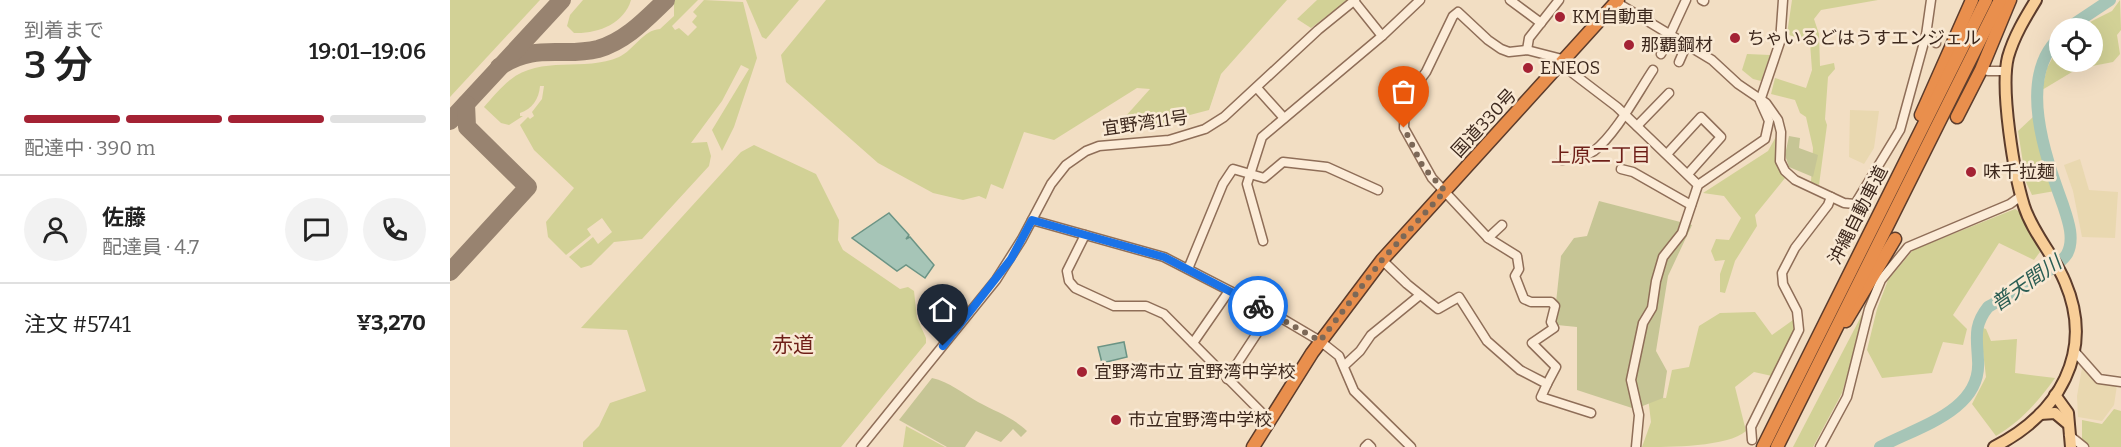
<!DOCTYPE html>
<html lang="ja">
<meta charset="utf-8">
<style>
body{margin:0;font-family:Bitter,"Noto Sans JP",serif;background:#f2f2f2;color:#222;height:100vh;display:flex;flex-direction:column;font-size:22px;white-space:nowrap}
*{box-sizing:border-box;margin:0}
p{font-size:20px;color:#767676}
.icon{flex:none;width:33px;height:33px;fill:none;stroke:currentColor;stroke-width:2;stroke-linecap:round;stroke-linejoin:round}
.map{position:relative;flex:1;overflow:hidden}
.sheet{display:flex;flex-direction:column;background:#fff;width:450px}
.sheet>*{flex:none}
.buttons{position:absolute;left:1599px;top:18px;display:grid;gap:12px}
.buttons a{display:grid;place-items:center;width:54px;height:54px;border-radius:50%;background:#fff;box-shadow:0 6px 24px #0002;font-size:30px}
.pin{position:absolute;display:grid;place-items:center;width:51px;height:51px;color:#fff;margin:-62px -26px;border-radius:50% 50% 50% 0;rotate:-45deg;box-shadow:0 0 6px #0007}
.pin .icon{rotate:45deg}
.courier{position:absolute;display:grid;place-items:center;width:60px;height:60px;margin:-30px;border:4px solid #1a73e8;border-radius:50%;background:#fff;color:#222;box-shadow:0 2px 8px #0007}
.summary em{font-style:normal;font-weight:600}
.summary div{display:flex;flex-direction:column-reverse}
.summary{display:flex;align-items:center;justify-content:space-between;height:102px;padding:0 24px}
h1{font-size:39px;font-weight:600;line-height:45px}
.bar{display:grid;grid-template-columns:repeat(4,1fr);gap:9px 6px;align-content:center;height:72px;padding:0 24px}
.bar i{height:8px;border-radius:4px;background:#e0e0e0}
.bar .active{background:#a42234}
.bar p{grid-column:span 4}
.line{display:flex;align-items:center;gap:15px;padding:0 24px;border-top:2px solid #e0e0e0}
.line div{flex:1}
.round{display:grid;place-items:center;flex:none;width:63px;height:63px;border-radius:32px;background:#f2f2f2}
main{display:flex;flex:1;min-height:0}
.map>svg:first-child{display:block}
.farmland{fill:#e9d8b0}
.green{fill:#d2d196}
.cemetery{fill:#c6c595}
.water{fill:#a6c5b7;stroke:#6b9485;stroke-width:1.5}
.lines{fill:none;stroke-linecap:round;stroke-linejoin:round}
.river{stroke:#a6c5b7;stroke-width:12}
.taxiway{stroke:#988370;stroke-width:18}
.minor-casing{stroke:#8f6e58;stroke-width:11}
.major-casing{stroke:#5c3c2c;stroke-width:14}
.highway-casing{stroke:#5c3c2c;stroke-width:15}
.minor{stroke:#fcecd8;stroke-width:8}
.major{stroke:#f8ce98;stroke-width:10}
.highway{stroke:#e98f4d;stroke-width:12}
.done{stroke:#7c6857;stroke-width:6;stroke-dasharray:0 10.8}
.route{stroke:#1a73e8;stroke-width:8}
.poi-dot{fill:#a42234;stroke:#f9e9d4;stroke-width:2}
.labels{text-anchor:middle;stroke-width:5;stroke-linejoin:round;paint-order:stroke}
.poi-label{font-size:18px;fill:#3d281d;stroke:#f9e9d4;text-anchor:start}
.street-label{font-size:18px;fill:#3d281d;stroke:#f9e9d4}
.neighbourhood-label{font-size:20px;fill:#6e1f18;stroke:#f9e9d4}
.water-label{font-size:20px;font-style:italic;fill:#2b5e54;stroke:#f9e9d4}
.quarter-label{font-size:21px;fill:#6e1f18;stroke:#f9e9d4}
</style>
<main>
<section class="sheet">
<div class="summary"><div><h1>3 分</h1><p>到着まで</p></div><em>19:01–19:06</em></div>
<div class="bar"><i class="active"></i><i class="active"></i><i class="active"></i><i></i><p>配達中 · 390 m</p></div>
<div class="line" style="height:108px"><a class="round"><svg class="icon" aria-label="person" viewBox="0 0 24 24"><circle cx="12" cy="8" r="4"/><path d="M4 21q1-7 8-7t8 7"/></svg></a><div><b>佐藤</b><p>配達員 · 4.7</p></div><a class="round"><svg class="icon" aria-label="chat" viewBox="0 0 24 24"><path d="M4 5h16v11H9l-5 4z"/></svg></a><a class="round"><svg class="icon" aria-label="phone" viewBox="0 0 24 24"><path d="M5 4h4l2 5-3 2q2 4 5 5l2-3 5 2v4C11 20 4 13 5 4z"/></svg></a></div>
<div class="line" style="height:78px"><div>注文 #5741</div><b>¥3,270</b></div>
</section>
<div class="map">
<svg width="1671" height="447" viewBox="0 0 1671 447">
<rect width="100%" height="100%" fill="#f2dec3"/>
<g class="farmland">
<path d="M1400,110l29,1 -5,37 -10,16 -15,-7z"/>
<path d="M1630,159l9,31 29,2 -3,46 -33,-1 -9,-46 -9,-26z"/>
<path d="M1632,368l17,15 18,2 -3,20 -12,16 -24,-4 -1,-21z"/>
</g>
<g class="green">
<path d="M0,0h90l-90,97z"/>
<path d="M133,0h48c-7,24 -34,34 -57,33l-7,-7 3,-11z"/>
<path d="M224,0h24l-26,26 3,4 4,-2 9,8 9,-9 -5,-5 5,-6 -4,-4 11,-12 39,2 14,56 -23,69 -12,24 -10,-21 37,-61 -8,-4 -19,36 -31,42 16,-1 4,14 -2,10 -67,73 -28,3 -23,23 -10,3 -12,-11 24,-20 5,7 14,-12 -10,-14 -15,11 4,6 -25,20 -18,-18 -2,-15 28,-34 -40,-38 -14,-25 8,-8 2,2 4,-3 -2,-4 10,-13 2,-13h-4c-1,13 -8,23 -20,27v3h3l-14,9 -8,-2 -17,-16c8,-9 17,-20 26,-27 30,-25 75,-8 109,-23 15,-7 24,-27 41,-28l14,-13z"/>
<path d="M296,0h53l-33,39 -4,-2z"/>
<path d="M376,0h461l-66,74 -12,36 -23,6 -14,7 -56,4 34,-38 -13,-1 -83,52 -30,-8 -21,57 -12,-5 -5,15 -7,-3 -16,4 -30,-7 -55,-30 -92,-81 -5,-27z"/>
<path d="M867,0h31l-37,28 -14,-9z"/>
<path d="M1342,0h86l-57,10 -7,9 5,15 1,32 14,-3 1,6 -7,8 -3,42 2,6 -8,60 -8,-3 2,-34 -7,-31 -6,-4 -5,-13 -24,-6 4,-16 31,10 6,-18 -2,-27 -23,-9z"/>
<path d="M1670,0l1,30 -4,5 3,19 -7,8 -36,7 -35,21 5,-22 12,-22 1,16h32v-34h-14l34,-17z"/>
<path d="M1297,54l23,1 -9,26 -8,-2 -11,-9z"/>
<path d="M1583,117l22,74 -23,4 -6,-13 -8,-51z"/>
<path d="M1328,133l-1,30 8,15 -30,37 2,11 -22,35 -10,32 -5,-1v-18l5,-14 -10,1 -4,-10 5,-12 13,1 12,-22 -17,-22 -21,-3 65,-42z"/>
<path d="M304,145l62,29 23,46 -1,20 5,10 57,39 8,-2 6,4 3,27 9,20v5l-85,104h-258v-5l16,-16 11,-23 36,-12 -19,-61 -46,-2 160,-176z"/>
<path d="M1565,209l5,3 20,40 -6,8 -35,-17 -46,72 14,14 -4,16 -20,-3 -11,31 -50,5 -15,-28 10,-41 11,-29 25,-30z"/>
<path d="M1417,305l-25,88 -29,54h-20z"/>
<path d="M1305,312l17,23 21,-15 2,14 -23,42 -18,-4 -19,15 11,44c-18,16 -76,16 -104,16l9,-25 -3,-25 18,1 6,-28 17,-3 10,-41 21,-13z"/>
<path d="M1533,328l3,1 5,12 26,-2 -2,34 40,5c-17,24 -34,43 -59,58l-24,-32 14,-27 -5,-43z"/>
<path d="M1664,409l7,2v36h-39v-27l20,4z"/>
<path d="M456,426l39,21h-42z"/>
</g>
<g class="cemetery">
<path d="M1339,136l11,2 -1,10 19,7 -5,22 -24,-10 -4,-12z"/>
<path d="M1149,201l93,24 -24,51 -12,75 11,20 -4,27 -28,11 -58,-19v-63l-20,-2 -3,-4 7,-65 13,-18 13,-2z"/>
<path d="M482,378c18,4 30,15 46,24 18,10 33,14 49,29l-6,6 -8,-8 -12,13 -25,-11 -11,16h-18l-48,-27z"/>
</g>
<g class="water">
<path d="M439,213l20,22 -3,4 4,-2 24,28 -9,13 -19,-13 -9,6 -45,-33z"/>
<path d="M674,342l3,15 -25,6 -4,-16z"/>
</g>
<g class="lines">
<g class="river">
<path d="M1618,28l42,-28"/>
<path d="M1430,447c37,-20 102,-36 98,-87 -1,-22 -5,-34 10,-53 17,-10 70,-38 79,-53 8,-15 1,-34 -4,-49 -17,-47 -47,-128 -3,-168"/>
</g>
<g class="taxiway">
<path d="M49,67c37,-25 63,-9 99,-18 28,-8 48,-30 68,-49"/>
<path d="M0,121l112,-121"/>
<path d="M0,272l78,-85 -61,-60 -1,-23"/>
</g>
<defs>
<g id="minor">
<path d="M1060,0l31,23"/>
<path d="M1252,0l2,1"/>
<path d="M904,1l28,35"/>
<path d="M1166,2l96,58 26,24 28,19 12,17 3,12 -1,29 5,10 10,9 49,23 11,1 45,-74 26,-95 5,-35"/>
<path d="M1476,35l10,8"/>
<path d="M1077,50l2,-12 30,-38"/>
<path d="M1211,54l25,-54"/>
<path d="M1229,62l7,-16"/>
<path d="M1112,65l55,42 81,78"/>
<path d="M1538,71h18"/>
<path d="M807,88l27,30"/>
<path d="M1187,126l32,-33"/>
<path d="M1217,154l34,-37 20,20 -33,37"/>
<path d="M1112,160c12,-2 22,-2 32,-9 22,-17 43,-57 59,-81"/>
<path d="M1171,169l12,3 58,33"/>
<path d="M582,220l132,37 107,55 49,29 19,15 15,35 57,56"/>
<path d="M1052,225l-14,13 -56,-60 -28,-50 1,-28 21,-28 27,-56 5,-4 30,28 13,9 8,3 18,-2 39,10"/>
<path d="M635,235l-18,36 2,10 6,7 39,18h32l18,8 105,106"/>
<path d="M1038,238l29,18 2,13 -4,7 9,23 7,3h20l4,4 -4,16 3,6 -22,15 24,24 -9,17"/>
<path d="M813,241l-16,-57 15,-47 120,-101 38,-36"/>
<path d="M932,260l25,24 31,25 21,-12 28,44 33,29 27,14 -6,13 50,16"/>
<path d="M738,269l35,-85 10,-15 31,9 19,-16 44,5 51,23"/>
<path d="M743,343l36,-52"/>
<path d="M1626,353l23,26 22,3"/>
<path d="M895,365l15,-14 11,-16 49,-40"/>
<path d="M777,379l44,-67"/>
<path d="M1619,435l15,12"/>
<path d="M1302,440l-1,-13 48,-97 -2,-19 -14,-27 -1,-11 13,-25 33,-43 3,-8"/>
<path d="M411,447l135,-167 26,-41 29,-55 15,-19 20,-14 13,-5 70,-6 36,-11 19,-12 94,-87 37,-30"/>
<path d="M915,447l3,-3 3,3"/>
<path d="M1186,447l3,-32 -8,-35 12,-57 9,-15 4,-27 7,-24 19,-24 16,-48 67,-46 4,-18 -9,-20 20,-59 3,-42"/>
<path d="M1370,447l27,-50 22,-88 12,-29 27,-33 102,-43 11,-8"/>
</g>
<g id="major">
<path d="M1605,395l13,18 3,34"/>
<path d="M1590,414l15,-1 12,10"/>
<path d="M1544,447c65,-33 101,-95 71,-165 -11,-27 -32,-48 -41,-76 -10,-32 -24,-117 -16,-149 6,-21 17,-39 28,-57"/>
</g>
<g id="highway">
<path d="M1471,115l51,-115"/>
<path d="M1507,117l24,-47 29,-70"/>
<path d="M1396,321l49,-82"/>
<path d="M803,447l59,-94 70,-93 236,-260"/>
<path d="M1313,447l223,-447"/>
<path d="M1327,447l223,-447"/>
</g>
</defs>
<use href="#minor" class="minor-casing"/>
<use href="#major" class="major-casing"/>
<use href="#highway" class="highway-casing"/>
<use href="#minor" class="minor"/>
<use href="#major" class="major"/>
<use href="#highway" class="highway"/>
</g>
<g class="lines">
<path class="done" d="M808,306l62,35 62,-81 63,-69 -22,-24 -19,-39"/>
<path class="route" d="M493,346l68,-87 21,-39 132,37 94,49"/>
</g>
<g class="poi-dot">
<circle cx="1110" cy="17" r="6"/>
<circle cx="1285" cy="38" r="6"/>
<circle cx="1179" cy="45" r="6"/>
<circle cx="1078" cy="68" r="6"/>
<circle cx="1521" cy="172" r="6"/>
<circle cx="632" cy="372" r="6"/>
<circle cx="666" cy="420" r="6"/>
</g>
<g class="labels">
<g class="poi-label">
<text x="1122" y="23">KM自動車</text>
<text x="1297" y="44">ちゃいるどはうすエンジェル</text>
<text x="1191" y="51">那覇鋼材</text>
<text x="1090" y="74">ENEOS</text>
<text x="1533" y="178">味千拉麺</text>
<text x="644" y="378">宜野湾市立 宜野湾中学校</text>
<text x="678" y="426">市立宜野湾中学校</text>
</g>
<g class="street-label">
<text transform="translate(695 123) rotate(-8)" y="6">宜野湾11号</text>
<text transform="translate(1034 123) rotate(-47)" y="6">国道330号</text>
<text transform="translate(1408 215) rotate(-63)" y="6">沖縄自動車道</text>
</g>
<g class="neighbourhood-label">
<text x="1151" y="162">上原二丁目</text>
</g>
<g class="water-label">
<text transform="translate(1576 283) rotate(-35)" y="7">普天間川</text>
</g>
<g class="quarter-label">
<text x="343" y="352">赤道</text>
</g>
</g>
</svg>
<div class="buttons">
<a><svg class="icon" aria-label="locate" viewBox="0 0 24 24"><circle cx="12" cy="12" r="6"/><path d="M12 2v4M12 18v4M2 12h4M18 12h4"/></svg></a>
</div>
<div class="pin" style="left:954px;top:128px;background:#ea580c"><svg class="icon" aria-label="bag" viewBox="0 0 24 24"><path d="M5 8h14l-1 12H6zM9 8a3 3 0 0 1 6 0"/></svg></div>
<div class="pin" style="left:493px;top:346px;background:#1f2937"><svg class="icon" aria-label="home" viewBox="0 0 24 24"><path d="M3 11l9-7 9 7M6 9v11h12V9"/></svg></div>
<div class="courier" style="left:808px;top:306px"><svg class="icon" aria-label="bike" viewBox="0 0 24 24"><circle cx="6" cy="16" r="4"/><circle cx="18" cy="16" r="4"/><path d="M6 16l4-8h5l3 8M10 8l3 8H6M13 5h3"/></svg></div>
</div>
</main>
